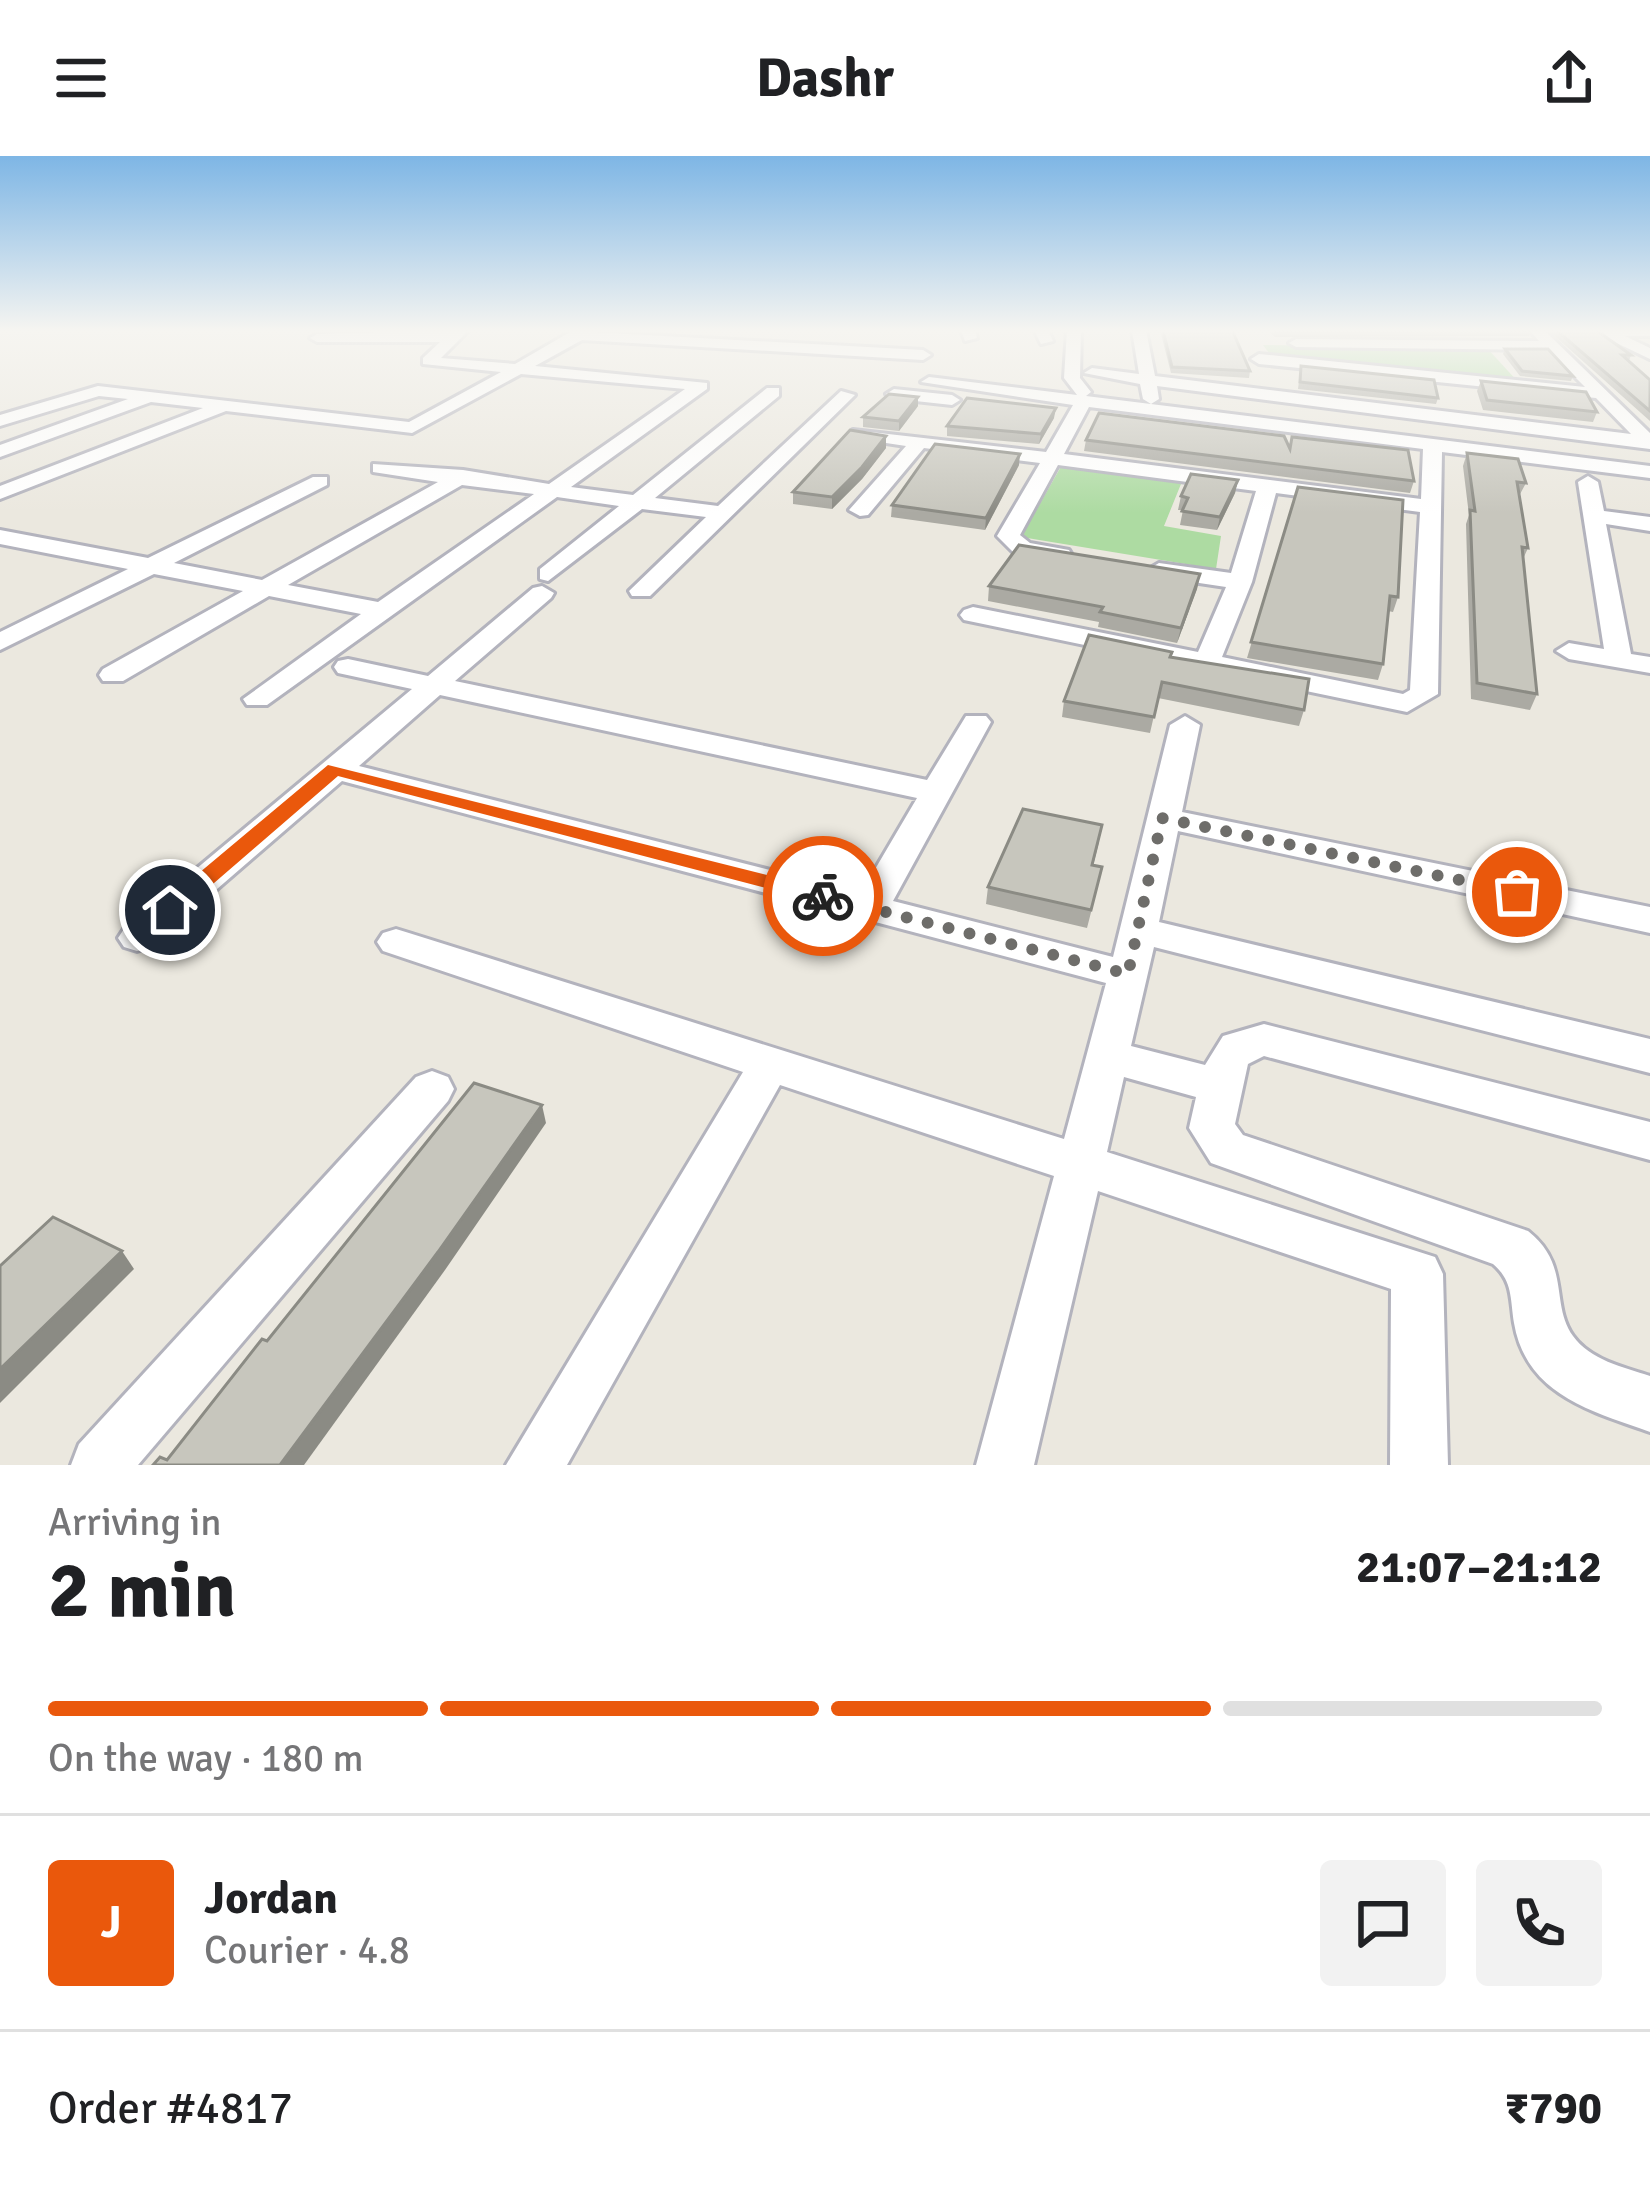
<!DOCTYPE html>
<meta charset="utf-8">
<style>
body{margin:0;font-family:Signika,sans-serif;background:#f2f2f2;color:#202124;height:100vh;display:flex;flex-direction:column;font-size:45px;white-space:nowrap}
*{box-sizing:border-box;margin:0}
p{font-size:39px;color:#757577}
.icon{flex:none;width:66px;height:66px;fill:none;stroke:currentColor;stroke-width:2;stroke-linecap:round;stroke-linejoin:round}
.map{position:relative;height:1309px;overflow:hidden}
.side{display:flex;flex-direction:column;background:#fff;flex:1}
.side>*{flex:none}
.pin{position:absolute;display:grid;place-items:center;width:102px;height:102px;color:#fff;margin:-51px;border:6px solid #fff;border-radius:50%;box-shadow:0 3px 12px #0007}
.courier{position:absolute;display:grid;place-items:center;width:120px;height:120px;margin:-60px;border:9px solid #ea580c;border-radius:50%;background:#fff;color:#222;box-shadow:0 3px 15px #0007}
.head em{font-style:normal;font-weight:800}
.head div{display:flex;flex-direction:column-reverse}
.head{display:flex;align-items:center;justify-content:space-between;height:204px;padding:0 48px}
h1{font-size:78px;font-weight:800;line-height:90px}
.bar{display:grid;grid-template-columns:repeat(4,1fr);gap:18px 12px;align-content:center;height:144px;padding:0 48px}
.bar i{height:15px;border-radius:9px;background:#e0e0e0}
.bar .selected{background:#ea580c}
.bar p{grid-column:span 4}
.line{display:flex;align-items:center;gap:30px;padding:0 48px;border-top:3px solid #e0e0e0}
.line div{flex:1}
.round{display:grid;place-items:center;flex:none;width:126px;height:126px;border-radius:12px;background:#f2f2f2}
header{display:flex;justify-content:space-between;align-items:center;height:156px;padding:0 48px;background:#fff;font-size:54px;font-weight:800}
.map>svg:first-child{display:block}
.green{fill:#addba2}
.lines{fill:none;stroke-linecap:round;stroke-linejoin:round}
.minor-casing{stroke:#b3b3bd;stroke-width:6}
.minor{fill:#fff;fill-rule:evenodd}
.wall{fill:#abaaa3}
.shaded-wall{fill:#8b8b84}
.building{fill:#c7c6bd;stroke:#8b8b84;stroke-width:3}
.route{fill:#ea580c}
.done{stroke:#6e6d6a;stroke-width:12;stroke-dasharray:0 21.6}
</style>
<header><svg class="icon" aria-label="menu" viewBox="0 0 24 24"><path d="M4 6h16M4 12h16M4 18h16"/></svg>Dashr<svg class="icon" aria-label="share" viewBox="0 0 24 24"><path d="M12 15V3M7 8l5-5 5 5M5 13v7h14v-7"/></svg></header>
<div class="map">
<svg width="1650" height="1309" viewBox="0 0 1650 1309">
<rect width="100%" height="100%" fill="#ebe8df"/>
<g class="green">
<path d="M1263,189l224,3 32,35 -247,-26z"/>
<path d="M1063,307l120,16 -19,47 57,10 -5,33 -195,-32z"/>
</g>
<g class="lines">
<defs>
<g id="minor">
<path d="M454,174h15l-28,28 74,6 57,-33 351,19 8,5 -8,5 -341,-20 -47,26 172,17v6l-136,98 62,8 134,-107h12v8l-124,102 63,8 123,-115 14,4 -205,201h-18l-3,-5 77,-74 -64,-8 -94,72 -8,-2v-10l79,-63 -62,-9 -290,208h-20l-4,-6 118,-85 -92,-18 -146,85h-20l-4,-6 4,-6 140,-78 -89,-17 -154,76v-18l128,-63 -128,-25v-14l148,28 165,-81h14v8l-153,78 88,17 176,-98 -65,-10v-8l90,6 86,14 136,-95 -164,-15 -109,59 -186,-22 -226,88v-13l203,-78 -52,-6 -151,55v-12l128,-46 -29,-3 -99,30v-11l98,-29 311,36 92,-50 -78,-8v-6l17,-16h-123l-7,-4 7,-4zM462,329l72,9 -156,108 -90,-17z"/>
<path d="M961,174h14l2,8 -12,3z"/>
<path d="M1034,174h14l5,11 -12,3z"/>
<path d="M1067,174h14l-1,48 11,14 -5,4 564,70v12l-208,-26 -4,242 -31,18 -443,-92 -4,-5 4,-5 9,-3 225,45 28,-65 -67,-10 -12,-7 12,-7 72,10 25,-82 -198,-26 -38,70 10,8 39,7 3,5 -11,7 -46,-8 -18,-18 43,-73 -116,-15 -56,67 -8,1 -11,-6 57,-64 -53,-8v-8l193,22 27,-47 -152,-23 8,-5 148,18 -13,-17zM1089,251l334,42 -2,50 -357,-45zM1276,337l144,19 -10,178 -7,4 -181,-37 30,-75z"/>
<path d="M1132,174h14l9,46 476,58 -35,-36 -337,-34 -8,-5 8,-5 326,33 -37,-37 -252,-3 -7,-4 7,-4 243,2 -9,-10 14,-1 106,103v16l-493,-63 2,13 -8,5 -8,-5 -3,-15 -56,-11 8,-5 47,6z"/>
<path d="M1599,174h51v6h-25l25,12v11l-50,-24z"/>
<path d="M894,233l58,6 8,5 -8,5 -64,-7 -2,-4z"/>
<path d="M1588,320l10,6 6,29 46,6v14l-44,-7 25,130 19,3v16l-81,-14 -13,-8 13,-8 35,6 -26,-167z"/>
<path d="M542,430l12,7 -3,5 -96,83 472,99 39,-64h20l5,6 -98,179 220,56 57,-232 15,-9 15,9 -18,87 468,95v26l-472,-102 -19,91 491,117v34l-496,-126 -23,99 74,19 18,-29 41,-12 386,98v38l-386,-104 -16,8 -13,60 8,11 285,96c43,34 22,73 45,105 17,24 50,31 77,40v56c-60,-21 -124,-38 -136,-109 -4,-25 -1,-42 -21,-59l-282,-101 -22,-35 7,-31 -72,-20 -17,75 328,105 8,17 5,191h-58l1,-176 -293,-98 -64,274h-58l78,-289 -274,-91 -213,380h-61l237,-393 -360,-121 -6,-9 6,-9 13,-4 13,4 655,206 42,-156 -764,-202 -192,166 -13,4 -13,-4 -6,-9 6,-9 288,-240 -74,-16 -4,-6 4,-6 10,-2 80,17 105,-88zM440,539l477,103 -56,95 -502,-127z"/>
<path d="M432,915l16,6 6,12 -6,12 -310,364h-67l8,-21 337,-367z"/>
</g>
</defs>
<use href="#minor" class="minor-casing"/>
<use href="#minor" class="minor"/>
</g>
<g class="wall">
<path d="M1160,174h72l18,41 -1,7 -78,-5z"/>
<path d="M1267,174h264v1l-2,5 -254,1z"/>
<path d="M1548,174h48l35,25 -2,6 21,19v41z"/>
<path d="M1505,193l68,27 -2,5 -51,-5 -17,-22z"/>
<path d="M1300,217l138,25 -2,6 -138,-15z"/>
<path d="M1481,225l116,31 -4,10 -110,-12 -6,-19z"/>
<path d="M918,250l-19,25 -36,-4v-10z"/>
<path d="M1054,262l-15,26 -92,-8v-10z"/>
<path d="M886,280v12l-24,31 -30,30 -39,-5v-12z"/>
<path d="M1292,281l122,44 -4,12 -326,-42 2,-11 203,7z"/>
<path d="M1467,297l59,30 -7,13 9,52 -5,11 14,135 -7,16 -59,-11 -5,-175 3,-9 -6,-49z"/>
<path d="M1019,309l-34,65 -94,-13 1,-12z"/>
<path d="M1238,324l-3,13 -18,37 -37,-5 3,-15h-5l3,-14z"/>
<path d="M1298,331l100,110 -5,15 -5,-1 -5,53 -5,16 -131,-22z"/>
<path d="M1200,418l-3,15 -20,54 -79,-16 1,-5 -111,-21 1,-15z"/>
<path d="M1171,501l133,53 -5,16 -141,-28 -8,35 -88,-16 2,-16z"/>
<path d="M1099,686l-6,24 5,19 -11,43 -101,-24 2,-17z"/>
</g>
<g class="shaded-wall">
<path d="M918,241v9l-19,25v-10z"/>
<path d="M1056,252l-2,10 -15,26 2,-10z"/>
<path d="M886,280v12l-24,31 -30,30v-12z"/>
<path d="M1020,298l-1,11 -34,65 1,-12z"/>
<path d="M1238,324l-3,13 -18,37 3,-13z"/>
<path d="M1200,418l-3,15 -20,54 4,-15z"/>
<path d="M542,949l4,18 -101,147 -141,195h-24z"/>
<path d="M122,1095l12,18 -134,134v-34z"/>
</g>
<g class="building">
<path d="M1163,174h69l18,41 -78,-4z"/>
<path d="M1274,174h257v1l-255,1z"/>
<path d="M1556,174h40l35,25h-9l28,25v31z"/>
<path d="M1505,193h43l25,27 -51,-5z"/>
<path d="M1301,210l133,14 4,18 -138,-16z"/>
<path d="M1481,225l105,11 11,20 -110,-12z"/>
<path d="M889,238l29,3 -19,24 -36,-4z"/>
<path d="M967,242l89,10 -15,26 -94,-8z"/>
<path d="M1099,257l185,23 6,13 2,-12 116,13 6,31 -328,-41z"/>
<path d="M850,274l36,6 -24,31 -30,30 -39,-5z"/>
<path d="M935,288l85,10 -34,64 -94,-13z"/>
<path d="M1467,297l51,6 8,24 -9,-1 11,66 -6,-1 15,147 -60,-11 -7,-173 5,1z"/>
<path d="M1191,318l47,6 -18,37 -38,-6 6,-13 -7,-2z"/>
<path d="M1298,331l105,13 -5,97 -8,-1 -7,68 -132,-22z"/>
<path d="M1019,389l181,29 -19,54 -81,-16 3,-5 -114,-21z"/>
<path d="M1089,479l83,17 -2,5 139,22 -5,31 -142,-28 -8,35 -90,-16z"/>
<path d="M1023,653l79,16 -10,40 10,2 -11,43 -103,-23z"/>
<path d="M474,927l68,22 -104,147 -158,213h-127l7,-8 7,3 95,-121 5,2z"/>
<path d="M53,1061l69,34 -122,118v-103z"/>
</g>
<linearGradient id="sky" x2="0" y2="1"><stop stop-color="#7eb6e5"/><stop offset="0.49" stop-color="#f6f5f1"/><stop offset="1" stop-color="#f6f5f1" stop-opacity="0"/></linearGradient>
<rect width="1650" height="357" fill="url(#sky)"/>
<path class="route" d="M328,609l495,124 11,7 -11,7 -485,-127 -161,139h-15v-11z"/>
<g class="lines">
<path class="done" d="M823,740l305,78 34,-156 355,74"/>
</g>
</svg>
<div class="pin" style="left:1517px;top:736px;background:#ea580c"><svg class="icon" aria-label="bag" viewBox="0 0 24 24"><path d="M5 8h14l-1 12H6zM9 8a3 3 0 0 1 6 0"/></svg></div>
<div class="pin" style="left:170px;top:754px;background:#1f2937"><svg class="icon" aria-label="home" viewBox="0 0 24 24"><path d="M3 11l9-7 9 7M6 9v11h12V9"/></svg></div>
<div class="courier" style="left:823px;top:740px"><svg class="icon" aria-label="bike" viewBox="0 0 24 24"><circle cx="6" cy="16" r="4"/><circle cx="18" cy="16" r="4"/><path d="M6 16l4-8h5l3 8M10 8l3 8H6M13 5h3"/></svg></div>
</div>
<section class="side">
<div class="head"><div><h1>2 min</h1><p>Arriving in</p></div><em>21:07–21:12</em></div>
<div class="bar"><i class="selected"></i><i class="selected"></i><i class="selected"></i><i></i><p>On the way · 180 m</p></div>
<div class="line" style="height:216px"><b class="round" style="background:#ea580c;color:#fff">J</b><div><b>Jordan</b><p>Courier · 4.8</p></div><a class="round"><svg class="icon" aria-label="chat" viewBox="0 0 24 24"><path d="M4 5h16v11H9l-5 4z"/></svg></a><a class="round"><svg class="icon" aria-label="phone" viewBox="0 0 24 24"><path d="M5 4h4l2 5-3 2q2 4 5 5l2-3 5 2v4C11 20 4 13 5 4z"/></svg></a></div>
<div class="line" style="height:156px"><div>Order #4817</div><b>₹790</b></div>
</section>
